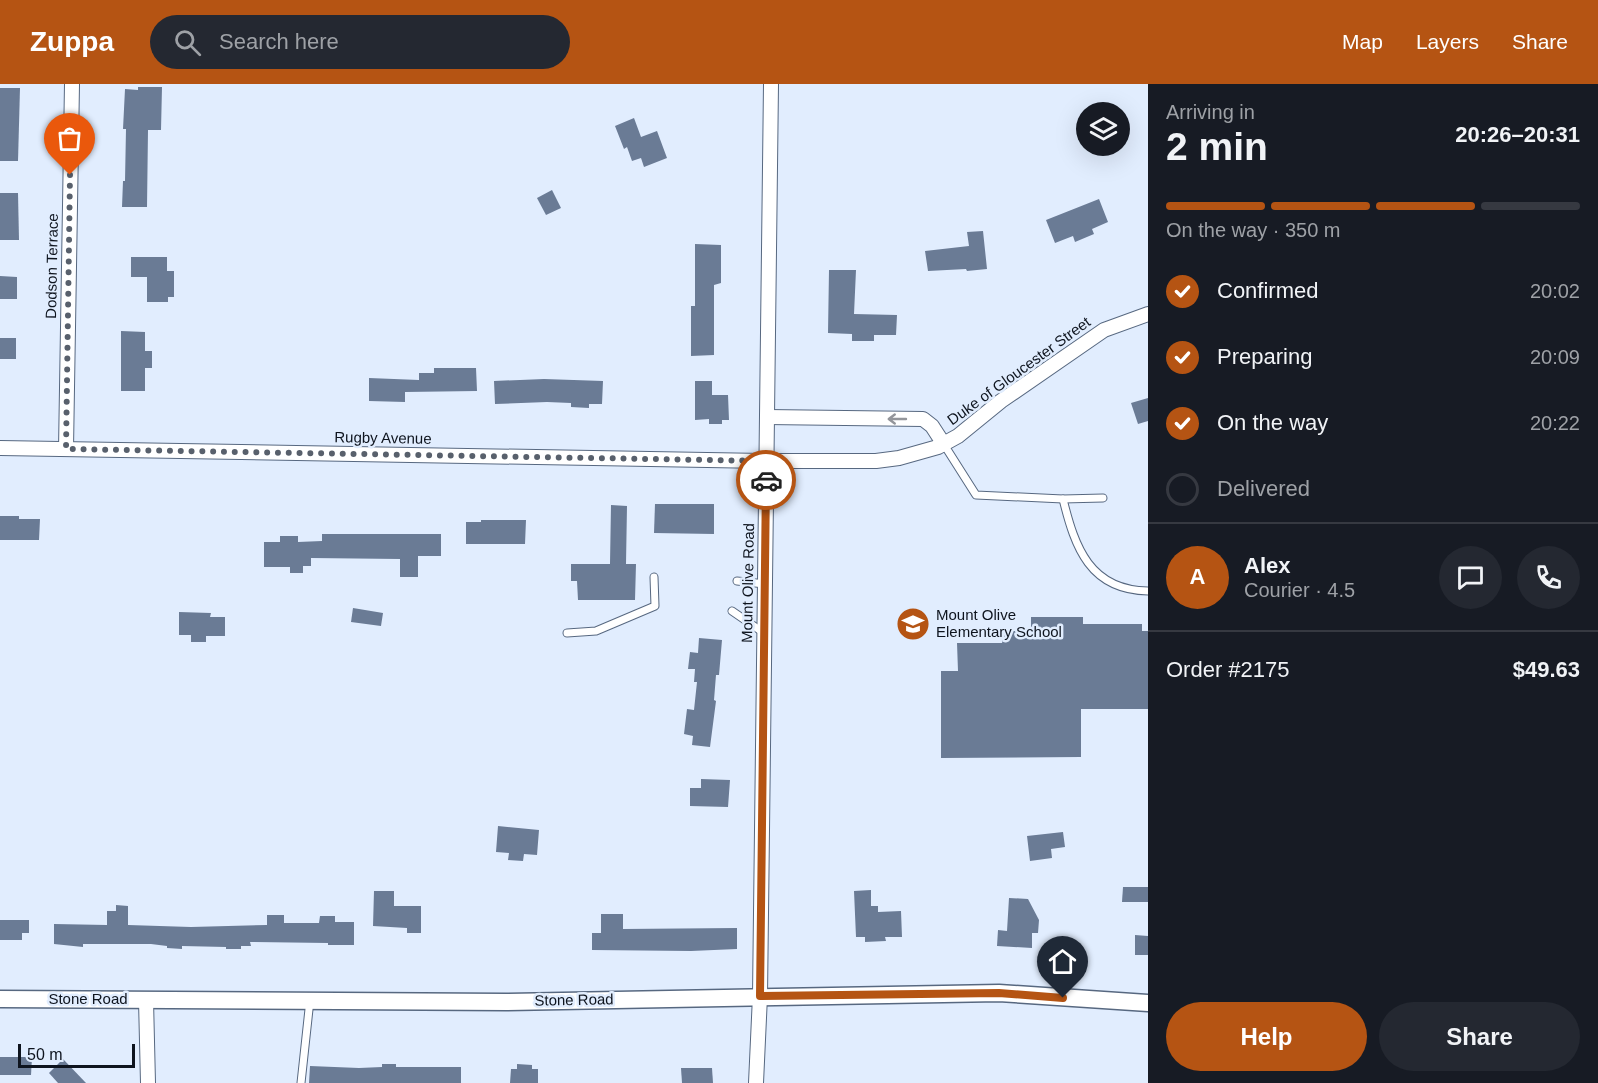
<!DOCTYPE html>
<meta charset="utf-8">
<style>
body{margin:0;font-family:Arial,sans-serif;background:#242831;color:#f1f3f6;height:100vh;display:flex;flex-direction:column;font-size:22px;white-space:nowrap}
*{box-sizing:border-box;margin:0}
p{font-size:20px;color:#9ea1a6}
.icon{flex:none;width:33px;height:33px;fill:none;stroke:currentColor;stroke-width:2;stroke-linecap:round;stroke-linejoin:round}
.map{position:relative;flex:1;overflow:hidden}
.details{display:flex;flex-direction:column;background:#171b24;width:450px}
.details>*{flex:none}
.tools{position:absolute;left:1076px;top:18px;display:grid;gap:12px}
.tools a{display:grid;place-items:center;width:54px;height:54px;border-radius:50%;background:#171b24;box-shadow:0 6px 24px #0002;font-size:30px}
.scale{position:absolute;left:18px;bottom:15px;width:117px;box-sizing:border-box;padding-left:6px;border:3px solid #0e141e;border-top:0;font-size:16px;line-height:21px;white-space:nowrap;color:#0e141e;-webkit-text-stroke:4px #e1edfe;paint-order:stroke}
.pin{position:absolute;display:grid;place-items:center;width:51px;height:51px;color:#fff;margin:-62px -26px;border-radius:50% 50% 50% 0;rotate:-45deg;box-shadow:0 0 6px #0007}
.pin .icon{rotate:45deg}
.courier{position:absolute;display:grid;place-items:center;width:60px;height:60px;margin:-30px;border:4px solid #b55413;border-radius:50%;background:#fff;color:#222;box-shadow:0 2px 8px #0007}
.headline em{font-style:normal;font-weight:600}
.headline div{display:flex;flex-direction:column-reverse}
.headline{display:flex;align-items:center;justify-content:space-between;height:102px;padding:0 18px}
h1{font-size:39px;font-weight:600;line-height:45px}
.bar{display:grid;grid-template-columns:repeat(4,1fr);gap:9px 6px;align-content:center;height:72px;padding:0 18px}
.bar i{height:8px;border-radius:4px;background:#363941}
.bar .selected{background:#b55413}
.bar p{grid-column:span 4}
.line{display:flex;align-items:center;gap:15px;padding:0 18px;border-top:2px solid #363941}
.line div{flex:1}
.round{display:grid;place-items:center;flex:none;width:63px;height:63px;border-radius:32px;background:#242831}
ol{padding:0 18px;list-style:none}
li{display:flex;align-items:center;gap:18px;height:66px}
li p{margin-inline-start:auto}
li .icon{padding:6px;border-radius:50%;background:#b55413;color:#fff;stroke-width:4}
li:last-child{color:#9ea1a6}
li i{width:33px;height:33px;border:3px solid #363941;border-radius:50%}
.primary-button{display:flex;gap:12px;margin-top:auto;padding:12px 18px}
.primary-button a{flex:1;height:69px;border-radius:36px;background:#b55413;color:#fff;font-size:24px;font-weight:600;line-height:69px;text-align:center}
.primary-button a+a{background:#242831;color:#f1f3f6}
header{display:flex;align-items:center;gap:36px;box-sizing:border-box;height:84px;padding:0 30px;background:#b55413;color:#fff}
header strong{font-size:28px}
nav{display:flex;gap:33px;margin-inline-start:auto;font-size:21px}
.search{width:420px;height:54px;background:#242831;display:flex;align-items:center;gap:15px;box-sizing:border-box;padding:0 21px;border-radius:33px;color:#9ea1a6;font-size:22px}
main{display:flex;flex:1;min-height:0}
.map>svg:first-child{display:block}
.building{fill:#6a7b95}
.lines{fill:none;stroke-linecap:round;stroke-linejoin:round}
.service-casing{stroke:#576880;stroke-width:9}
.minor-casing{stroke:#576880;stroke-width:16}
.tertiary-casing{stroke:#576880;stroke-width:19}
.service{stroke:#fff;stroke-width:7}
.minor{stroke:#fff;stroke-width:14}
.tertiary{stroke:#fff;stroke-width:16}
.oneway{stroke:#93959a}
.done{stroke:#58606c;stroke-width:6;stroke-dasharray:0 10.8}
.route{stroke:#b55413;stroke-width:8}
.labels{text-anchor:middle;stroke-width:5;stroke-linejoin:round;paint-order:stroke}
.street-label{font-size:15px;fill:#0e141e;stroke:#e1edfe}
.poi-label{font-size:15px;fill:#0e141e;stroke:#e1edfe;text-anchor:start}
</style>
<header>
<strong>Zuppa</strong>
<div class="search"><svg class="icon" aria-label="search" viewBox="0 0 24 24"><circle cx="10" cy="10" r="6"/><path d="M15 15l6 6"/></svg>Search here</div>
<nav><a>Map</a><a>Layers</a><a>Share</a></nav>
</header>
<main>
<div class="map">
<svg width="1148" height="999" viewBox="0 0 1148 999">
<rect width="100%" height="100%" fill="#e1edfe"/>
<g class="building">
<path d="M138,3h24l-1,43h-13l-1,77h-25l1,-26h2l1,-52h-3l2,-40 13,1z"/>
<path d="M0,4h20l-2,73h-18z"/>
<path d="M634,34l7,19 16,-6 10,27 -23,9 -3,-9 -9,3 -5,-14 -3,2 -9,-23z"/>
<path d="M552,106l9,18 -15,7 -9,-17z"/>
<path d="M0,109h18l1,47h-19z"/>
<path d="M1099,115l9,23 -16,7 2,5 -19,8 -2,-6 -18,7 -9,-23z"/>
<path d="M983,147l4,38 -20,2 -1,-2 -38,2 -3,-20 44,-5 -2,-14z"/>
<path d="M695,160l26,1v38l-7,2v70l-23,1v-50h4z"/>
<path d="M131,173h36v14h7v26h-6v5h-21v-25h-16z"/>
<path d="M829,186h27l-2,44 43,1 -1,20h-22v6h-22v-7l-24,-1z"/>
<path d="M0,192l17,1v22h-17z"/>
<path d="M121,247l24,1v19h7v17h-7v23h-24z"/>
<rect x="0" y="254" width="16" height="21"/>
<path d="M434,284h42l1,23 -72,1v10l-36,-1v-23l50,2v-7h15z"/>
<path d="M544,295l59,2 -1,23h-13v4l-18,-1v-4l-24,-1 -52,2 -1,-23z"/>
<path d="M695,297h17v14h16l1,25h-7v4h-13v-5l-14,1z"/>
<path d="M1148,314v23l-10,3 -7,-21z"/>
<path d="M655,420h59v30l-60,-1z"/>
<path d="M611,421l16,1 -1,58h10l-1,36h-57l-1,-19h-6v-17h39z"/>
<path d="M0,432h19v3h21l-1,21h-39z"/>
<path d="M481,436h45l-1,24h-59v-22h15z"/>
<path d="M322,450h119v22h-23v21h-18v-18l-89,-1v8h-8v7h-13v-6h-26v-25h16v-6h18v6l24,-1z"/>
<path d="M353,524l30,5 -2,13 -30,-4z"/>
<path d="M179,528l32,1 -1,4h15v19h-19v6h-15v-7h-12z"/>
<path d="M1031,533h52v7h59v7h6v78h-67v48l-140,1v-87h17l-1,-28h45l3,-12h26z"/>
<path d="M699,554l23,2 -3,35h-3l-2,25 2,1 -6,46 -18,-2 1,-9 -9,-2 3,-25 7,1 3,-28h-3l1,-13h-7l2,-17 8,1z"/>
<path d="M701,695l29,1 -2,27 -38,-1v-18h11z"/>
<path d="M498,742l41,4 -2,25 -13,-1 -1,7 -15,-1 1,-7 -13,-1z"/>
<path d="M1063,748l2,15 -14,2 1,9 -22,3 -3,-25z"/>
<path d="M1123,803h25v15h-26z"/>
<path d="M871,806v16h7v6l23,-1 1,26h-17l1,4 -21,1v-5h-9l-2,-46z"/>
<path d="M374,807h20v15h27v27h-14v-5l-34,-2z"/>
<path d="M1009,814l19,1 11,21 -1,13h-6v15l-35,-2 1,-16 9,1z"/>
<path d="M116,821l12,1v19l63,2 76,-2v-10h17v8h35l1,-7h15v6h19v23h-26v-2l-78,-1 1,4h-10v3h-15v-2l-44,-1v3l-15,-1v-2l-16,-2h-68v3l-29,-3v-20l53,1v-14h9z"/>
<path d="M601,830h22v15l114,-1v21l-46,2 -99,-1v-17h9z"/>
<path d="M0,836h29v13h-7v7h-22z"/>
<path d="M1135,851l13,1v19h-13z"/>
<path d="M0,973h32l-1,18h-31z"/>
<path d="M63,975l23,24h-28l-9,-10z"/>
<path d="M382,980h14v3h65v16h-152l1,-17 49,2 23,-1z"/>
<path d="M517,980l15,1v4h6v14h-28l1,-14h6z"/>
<path d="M681,984h31l1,15h-31z"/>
</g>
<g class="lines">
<defs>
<g id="service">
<path d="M943,359l33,52 87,4 40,-1"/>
<path d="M1063,415c12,49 27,91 85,92"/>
<path d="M737,497l28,3"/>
<path d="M732,527l32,22"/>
<path d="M567,549l29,-2 59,-25 -1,-29"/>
<path d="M301,999l9,-83"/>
</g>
<g id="minor">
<path d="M767,333l156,2 9,7 11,17"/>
<path d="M0,364l766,13h110l23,-3 39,-11 20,-11 43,-35 103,-71 44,-16"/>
<path d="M66,365l6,-365"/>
<path d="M146,916l2,83"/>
<path d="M756,999l4,-87 11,-912"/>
</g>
<path id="tertiary" d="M0,915l506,3 493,-9 149,10"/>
</defs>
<use href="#service" class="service-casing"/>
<use href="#minor" class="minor-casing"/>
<use href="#tertiary" class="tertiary-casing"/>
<use href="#service" class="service"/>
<use href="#minor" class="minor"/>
<use href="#tertiary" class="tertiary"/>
</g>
<defs><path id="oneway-shaft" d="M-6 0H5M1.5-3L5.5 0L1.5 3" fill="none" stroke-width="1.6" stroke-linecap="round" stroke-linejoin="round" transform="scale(1.5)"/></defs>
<use class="oneway" href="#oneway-shaft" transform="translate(897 335) rotate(180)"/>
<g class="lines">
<path class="done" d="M70,91l-4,274 700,12v19"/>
<path class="route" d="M766,396l-6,516 239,-3 64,5"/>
</g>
<defs>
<symbol id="school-disc" viewBox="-11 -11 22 22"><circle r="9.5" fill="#b55413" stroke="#e1edfe"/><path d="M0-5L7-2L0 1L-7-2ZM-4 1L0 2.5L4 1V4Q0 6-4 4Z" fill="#fff"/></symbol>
</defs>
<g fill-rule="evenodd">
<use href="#school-disc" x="894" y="521" width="38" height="38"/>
</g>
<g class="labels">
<g class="street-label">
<text transform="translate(52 182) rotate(-89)" y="5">Dodson Terrace</text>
<text transform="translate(1019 287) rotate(-36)" y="5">Duke of Gloucester Street</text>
<text transform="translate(383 354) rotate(1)" y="5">Rugby Avenue</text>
<text transform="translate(748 499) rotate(-89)" y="5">Mount Olive Road</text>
<text x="88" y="920">Stone Road</text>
<text transform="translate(574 916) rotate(-1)" y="5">Stone Road</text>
</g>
<g class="poi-label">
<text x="936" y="536">Mount Olive<tspan x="936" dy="17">Elementary School</tspan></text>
</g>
</g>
</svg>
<div class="tools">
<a><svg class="icon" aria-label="layers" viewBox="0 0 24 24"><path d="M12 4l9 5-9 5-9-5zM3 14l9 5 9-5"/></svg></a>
</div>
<div class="scale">50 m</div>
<div class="pin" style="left:70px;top:91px;background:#ea580c"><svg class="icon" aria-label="bag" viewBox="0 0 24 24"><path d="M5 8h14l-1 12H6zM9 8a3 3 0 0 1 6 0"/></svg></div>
<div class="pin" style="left:1063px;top:914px;background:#1f2937"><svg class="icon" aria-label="home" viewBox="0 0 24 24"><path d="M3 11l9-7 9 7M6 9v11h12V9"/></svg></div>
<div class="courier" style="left:766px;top:396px"><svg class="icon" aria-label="car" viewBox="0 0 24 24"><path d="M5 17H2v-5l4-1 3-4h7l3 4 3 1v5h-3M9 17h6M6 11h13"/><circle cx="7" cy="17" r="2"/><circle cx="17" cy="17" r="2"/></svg></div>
</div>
<section class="details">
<div class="headline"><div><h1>2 min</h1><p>Arriving in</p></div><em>20:26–20:31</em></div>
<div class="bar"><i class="selected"></i><i class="selected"></i><i class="selected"></i><i></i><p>On the way · 350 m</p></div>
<ol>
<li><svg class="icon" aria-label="check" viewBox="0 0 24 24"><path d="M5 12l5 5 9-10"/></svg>Confirmed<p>20:02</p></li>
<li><svg class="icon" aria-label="check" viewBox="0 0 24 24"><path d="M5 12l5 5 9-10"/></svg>Preparing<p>20:09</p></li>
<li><svg class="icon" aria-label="check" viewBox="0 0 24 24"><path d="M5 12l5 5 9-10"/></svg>On the way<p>20:22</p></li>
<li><i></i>Delivered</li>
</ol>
<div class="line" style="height:108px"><b class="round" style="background:#b55413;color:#fff">A</b><div><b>Alex</b><p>Courier · 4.5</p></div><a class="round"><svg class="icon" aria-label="chat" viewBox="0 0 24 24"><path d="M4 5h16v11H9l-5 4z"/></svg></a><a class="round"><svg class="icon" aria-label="phone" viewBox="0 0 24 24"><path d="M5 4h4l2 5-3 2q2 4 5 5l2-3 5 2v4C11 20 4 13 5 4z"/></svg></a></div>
<div class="line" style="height:78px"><div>Order #2175</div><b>$49.63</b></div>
<div class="primary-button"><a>Help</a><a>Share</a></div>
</section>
</main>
